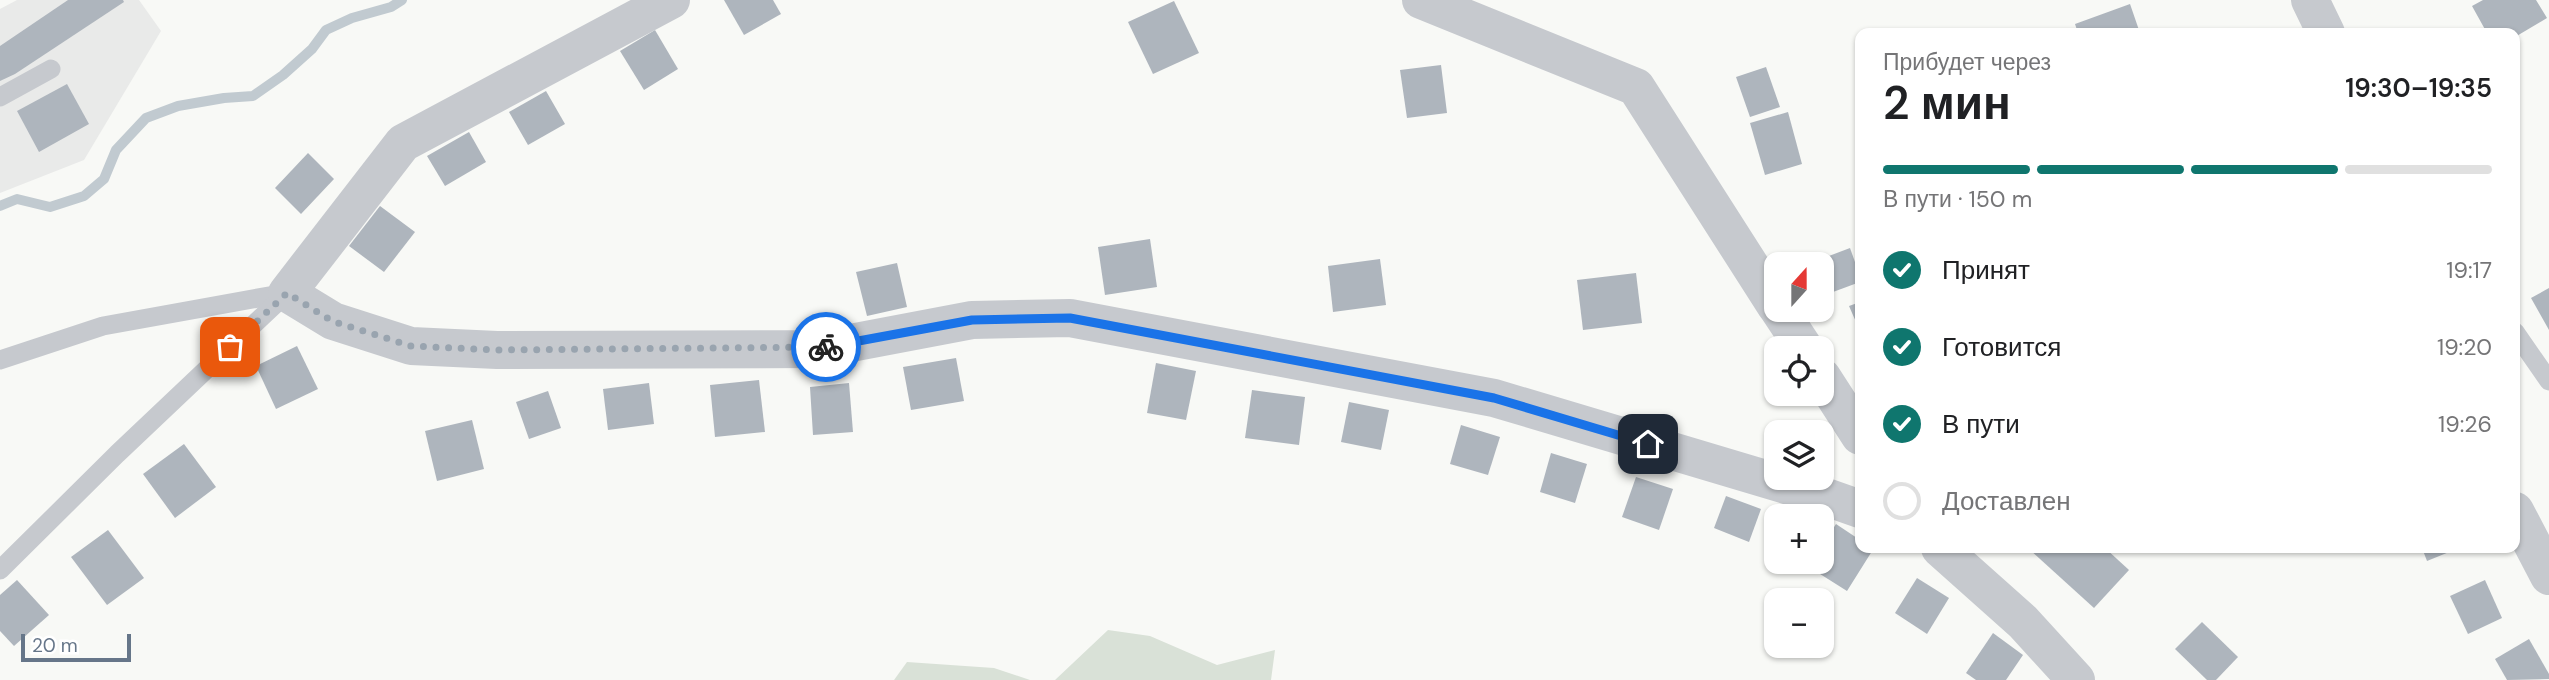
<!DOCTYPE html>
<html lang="ru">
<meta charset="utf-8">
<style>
body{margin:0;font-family:"DM Sans",sans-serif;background:#f2f2f2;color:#202124;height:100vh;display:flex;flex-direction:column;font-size:26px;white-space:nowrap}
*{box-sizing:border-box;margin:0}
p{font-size:23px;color:#757577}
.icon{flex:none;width:38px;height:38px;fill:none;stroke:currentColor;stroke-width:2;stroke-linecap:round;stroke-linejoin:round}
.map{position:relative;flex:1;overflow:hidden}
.drawer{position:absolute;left:1855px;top:28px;width:665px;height:525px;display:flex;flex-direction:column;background:#fff;border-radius:14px;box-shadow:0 2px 5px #0004}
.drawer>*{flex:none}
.needle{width:46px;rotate:21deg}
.buttons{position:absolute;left:1764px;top:252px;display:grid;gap:14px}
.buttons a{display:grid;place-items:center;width:70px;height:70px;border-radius:14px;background:#fff;box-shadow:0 2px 5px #0004;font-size:35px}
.scale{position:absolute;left:21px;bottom:18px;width:110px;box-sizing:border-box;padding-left:7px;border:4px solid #667689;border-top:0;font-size:19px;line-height:24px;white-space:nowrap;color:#667689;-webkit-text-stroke:5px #fff;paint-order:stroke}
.pin{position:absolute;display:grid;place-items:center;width:60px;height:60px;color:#fff;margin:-30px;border-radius:14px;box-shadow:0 4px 10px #0006}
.courier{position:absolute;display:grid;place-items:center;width:70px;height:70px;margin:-35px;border:5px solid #1a73e8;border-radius:50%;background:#fff;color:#222;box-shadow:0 2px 9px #0007}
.summary em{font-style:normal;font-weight:600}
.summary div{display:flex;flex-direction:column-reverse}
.summary{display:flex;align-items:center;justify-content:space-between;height:119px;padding:0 28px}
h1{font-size:46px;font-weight:600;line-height:52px}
.bar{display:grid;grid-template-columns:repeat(4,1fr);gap:10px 7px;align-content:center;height:84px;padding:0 28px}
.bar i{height:9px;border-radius:5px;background:#e0e0e0}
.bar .on{background:#0f766e}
.bar p{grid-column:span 4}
ol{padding:0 28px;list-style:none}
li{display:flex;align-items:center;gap:21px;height:77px}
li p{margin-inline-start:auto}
li .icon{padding:7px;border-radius:50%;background:#0f766e;color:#fff;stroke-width:4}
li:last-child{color:#757577}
li i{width:38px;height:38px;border:4px solid #e0e0e0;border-radius:50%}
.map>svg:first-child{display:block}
.built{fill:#e9eae9}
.green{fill:#d9e1d7}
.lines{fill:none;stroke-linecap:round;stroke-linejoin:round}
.stream{stroke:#c1cad0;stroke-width:10}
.building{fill:#aeb5bd}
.lane{stroke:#c6c9ce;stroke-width:19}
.street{stroke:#c6c9ce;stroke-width:38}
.done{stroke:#99a4af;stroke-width:7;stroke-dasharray:0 12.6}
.route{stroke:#1a73e8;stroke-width:9}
</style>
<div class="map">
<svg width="2549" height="680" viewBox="0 0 2549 680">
<rect width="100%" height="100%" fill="#f8f9f6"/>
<path class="built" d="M17,0h122l22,31 -77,129 -84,33v-184z"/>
<g class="green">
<path d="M1108,630l42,6 67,29 58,-15 -4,30h-216z"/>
<path d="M907,662l87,6 36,12h-136z"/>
</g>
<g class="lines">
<path class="stream" d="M0,206l17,-7 33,8 34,-11 20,-17 12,-29 30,-32 32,-12 46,-8 29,-2 30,-21 29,-26 14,-19 26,-12 39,-11 11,-7"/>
</g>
<g class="building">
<path d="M68,0h55l1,2 -109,72 -15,7v-35z"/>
<path d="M724,0h49l8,14 -37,21z"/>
<path d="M2483,0h53l11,18 -32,19v-4h-28l-15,-27z"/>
<path d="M1174,1l25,52 -46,21 -25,-52z"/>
<path d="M2130,4l10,29h-62l-3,-9z"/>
<path d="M655,30l23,39 -34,21 -24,-39z"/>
<path d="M1441,65l6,48 -40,5 -7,-48z"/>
<path d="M1766,67l14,40 -30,10 -14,-40z"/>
<path d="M67,84l22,40 -50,28 -22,-41z"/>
<path d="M546,91l19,33 -37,21 -19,-33z"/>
<path d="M1788,112l14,52 -37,11 -15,-52z"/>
<path d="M469,132l17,30 -41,24 -18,-30z"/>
<path d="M308,153l26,26 -33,35 -26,-26z"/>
<path d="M380,206l35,26 -31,40 -35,-26z"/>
<path d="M1150,239l7,48 -52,8 -7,-48z"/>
<path d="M1850,248l10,28v6l-27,10 -12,-33z"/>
<path d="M1380,259l6,46 -53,7 -5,-46z"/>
<path d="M897,263l10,44 -40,9 -11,-44z"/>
<path d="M1636,273l6,50 -59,7 -6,-50z"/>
<path d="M2549,288v42l-18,-32z"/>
<path d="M1860,302v29l-11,-25z"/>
<path d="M297,346l21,43 -42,20 -20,-43z"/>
<path d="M956,358l8,43 -53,9 -8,-43z"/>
<path d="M1156,363l40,8 -10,49 -39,-7z"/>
<path d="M759,380l6,52 -50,5 -5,-52z"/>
<path d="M649,383l5,41 -46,6 -5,-41z"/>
<path d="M849,383l4,49 -40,3 -3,-48z"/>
<path d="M1252,390l53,7 -6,48 -54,-7z"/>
<path d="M548,391l13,37 -32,11 -13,-37z"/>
<path d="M1349,402l40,8 -8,40 -40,-8z"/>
<path d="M472,420l12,49 -47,12 -12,-50z"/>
<path d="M1461,425l39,12 -12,38 -38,-11z"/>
<path d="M184,444l32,43 -41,31 -32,-44z"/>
<path d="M1551,453l36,11 -12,39 -35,-11z"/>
<path d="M1636,477l37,12 -14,41 -37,-13z"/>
<path d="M1726,496l35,13 -12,33 -35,-14z"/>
<path d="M1836,524l24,16v8h14l-27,43 -38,-24 3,-5h10v-16z"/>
<path d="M108,530l36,48 -37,27 -36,-48z"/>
<path d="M2028,548h77l24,22 -35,38z"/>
<path d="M2422,548h37l-32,13z"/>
<path d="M1917,578l32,20 -22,36 -32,-21z"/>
<path d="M17,580l32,35 -35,31 -14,-15v-36z"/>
<path d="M2485,580l17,38 -34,16 -18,-38z"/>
<path d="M2202,622l36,35 -22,23h-9l-32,-31z"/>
<path d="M1993,633l30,22 -17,25h-30l-10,-7z"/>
<path d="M2529,639l20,35v5l-42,1 -12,-21z"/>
</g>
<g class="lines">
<g class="lane">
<path d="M0,97l51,-28"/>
<path d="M2515,332l34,49"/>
<path d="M0,360l103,-34 183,-33"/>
<path d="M0,570l117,-116 170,-161"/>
</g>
<g class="street">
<path d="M671,0l-268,143 -116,150 46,28 78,25 86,4 322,-1 153,-29 98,-2 424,80 332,99 34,12"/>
<path d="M1421,0l215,87 140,219"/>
<path d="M2310,0l16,33"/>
<path d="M1779,310l25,38"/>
<path d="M1822,377l38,59"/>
<path d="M2515,511l34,65"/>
<path d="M1940,548l83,74 53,58"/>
</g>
</g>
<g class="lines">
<path class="done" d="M230,347l57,-54 45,28 79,25 86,4 329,-3"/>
<path class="route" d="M826,347l146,-27 98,-2 424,80 154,46"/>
</g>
</svg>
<div class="buttons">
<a><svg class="needle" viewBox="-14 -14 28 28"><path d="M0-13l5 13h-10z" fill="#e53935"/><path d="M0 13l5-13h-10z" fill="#757577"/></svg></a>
<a><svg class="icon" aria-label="locate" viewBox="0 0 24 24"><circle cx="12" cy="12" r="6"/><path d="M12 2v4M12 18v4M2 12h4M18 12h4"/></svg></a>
<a><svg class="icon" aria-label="layers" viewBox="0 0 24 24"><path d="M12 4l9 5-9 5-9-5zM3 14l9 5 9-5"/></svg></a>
<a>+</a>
<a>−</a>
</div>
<div class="scale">20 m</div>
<div class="pin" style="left:230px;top:347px;background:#ea580c"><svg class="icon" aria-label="bag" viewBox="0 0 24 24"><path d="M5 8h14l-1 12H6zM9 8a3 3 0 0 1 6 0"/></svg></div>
<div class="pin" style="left:1648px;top:444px;background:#1f2937"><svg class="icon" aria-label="home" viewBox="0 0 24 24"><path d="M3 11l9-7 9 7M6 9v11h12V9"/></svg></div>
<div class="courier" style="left:826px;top:347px"><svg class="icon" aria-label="bike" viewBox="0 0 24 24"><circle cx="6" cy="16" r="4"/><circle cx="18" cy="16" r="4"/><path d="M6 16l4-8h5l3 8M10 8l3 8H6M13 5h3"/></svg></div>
<section class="drawer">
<div class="summary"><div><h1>2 мин</h1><p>Прибудет через</p></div><em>19:30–19:35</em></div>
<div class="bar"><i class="on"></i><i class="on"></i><i class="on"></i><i></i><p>В пути · 150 m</p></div>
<ol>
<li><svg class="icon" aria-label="check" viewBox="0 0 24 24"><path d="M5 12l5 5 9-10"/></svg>Принят<p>19:17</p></li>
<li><svg class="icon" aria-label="check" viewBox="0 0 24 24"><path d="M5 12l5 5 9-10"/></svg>Готовится<p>19:20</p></li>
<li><svg class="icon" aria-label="check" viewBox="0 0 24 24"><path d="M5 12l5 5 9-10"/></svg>В пути<p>19:26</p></li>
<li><i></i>Доставлен</li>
</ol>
</section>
</div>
